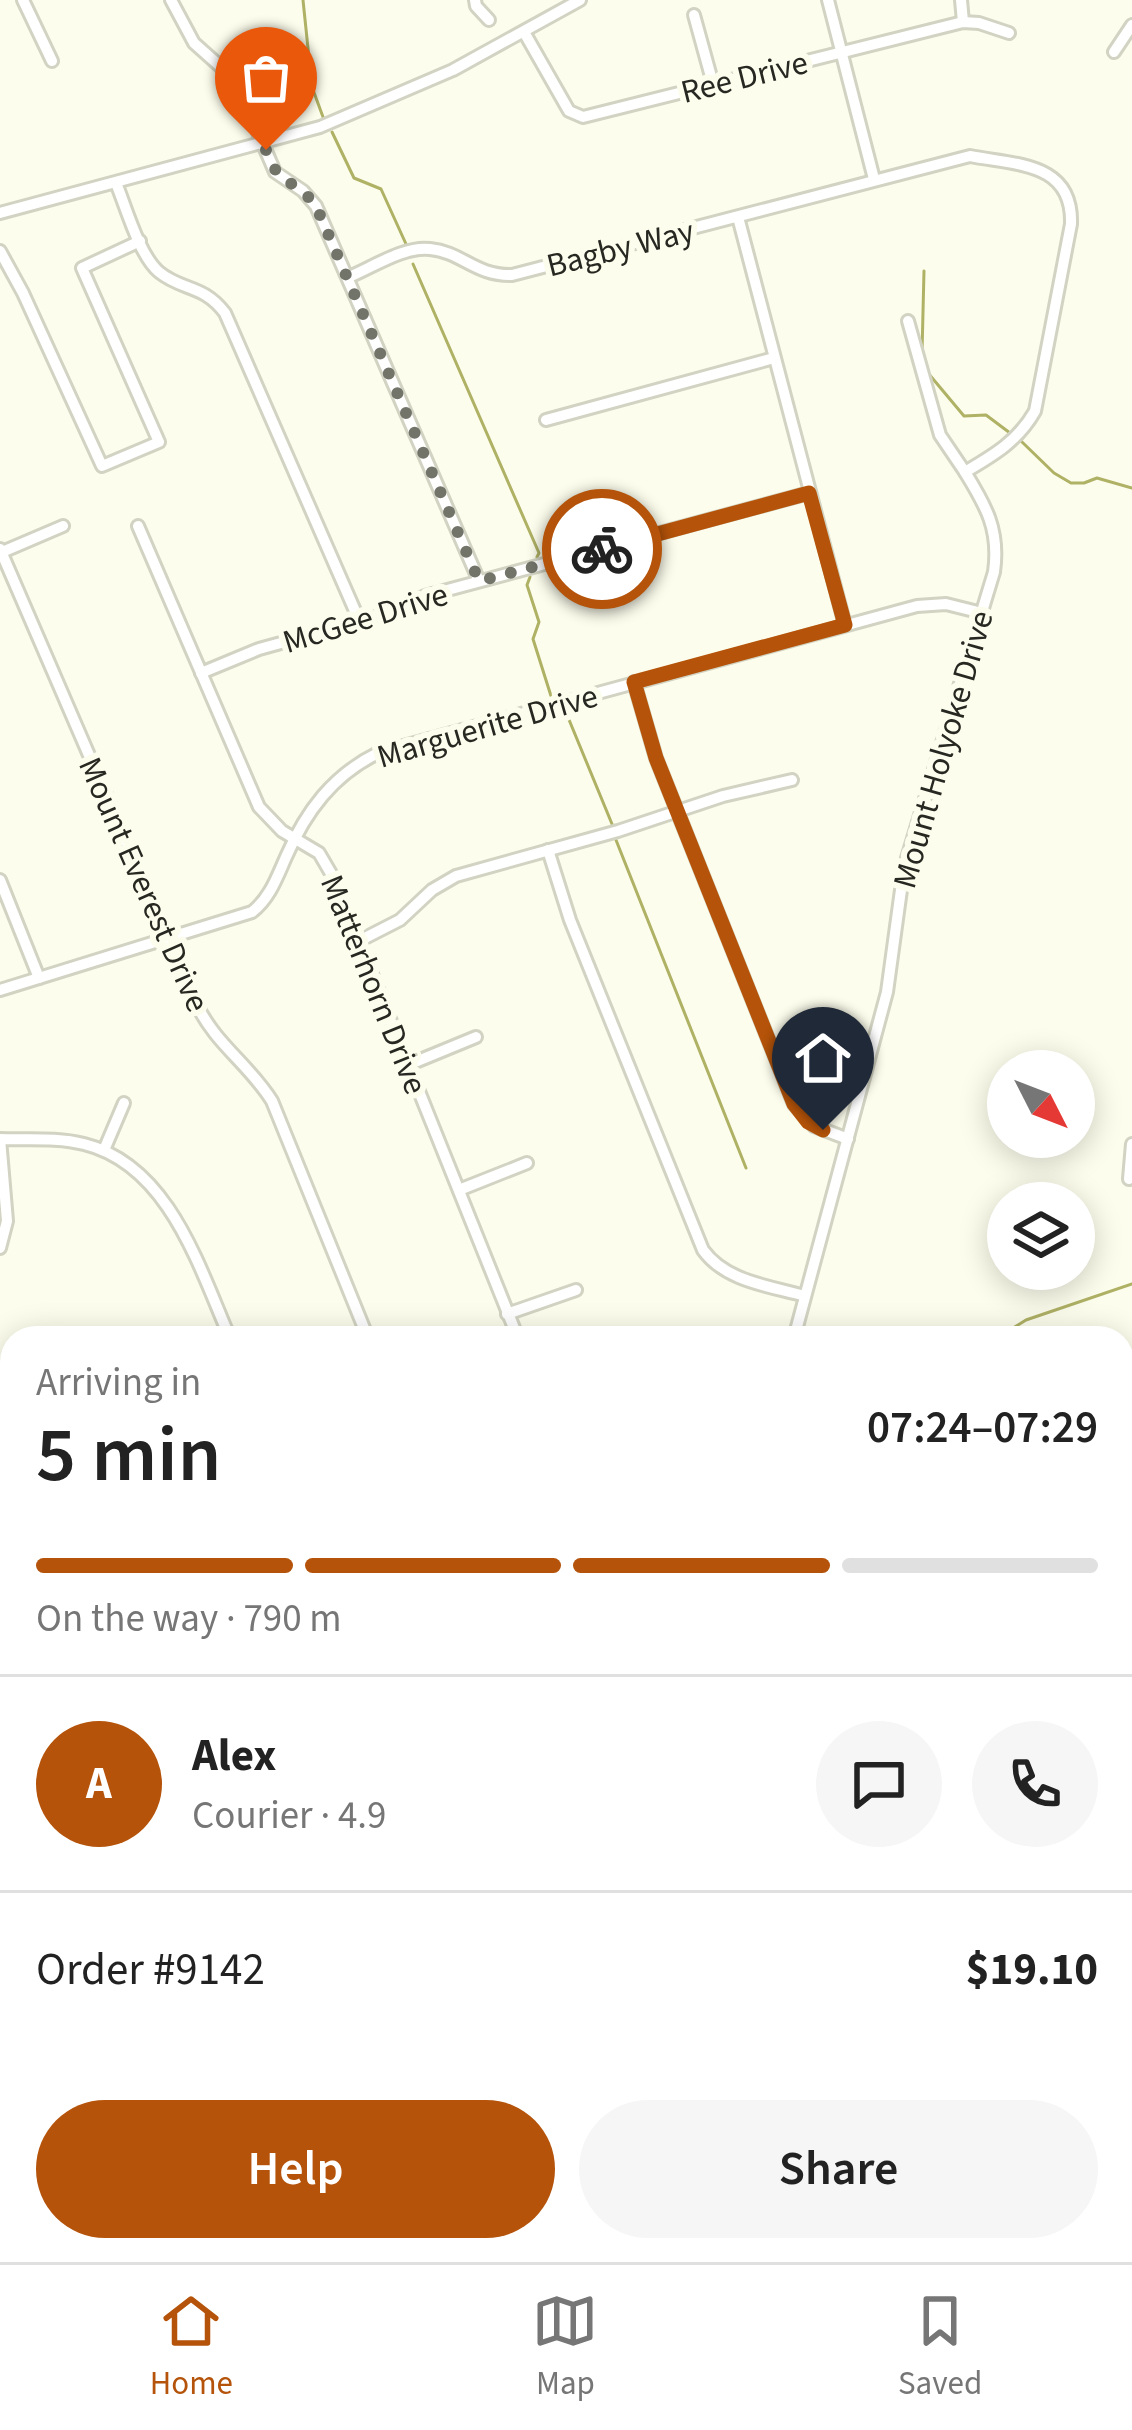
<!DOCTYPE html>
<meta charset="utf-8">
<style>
body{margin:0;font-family:"Source Sans 3",sans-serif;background:#f6f6f6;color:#222;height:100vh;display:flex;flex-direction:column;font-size:45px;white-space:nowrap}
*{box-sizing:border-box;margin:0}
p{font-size:39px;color:#767676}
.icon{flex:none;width:66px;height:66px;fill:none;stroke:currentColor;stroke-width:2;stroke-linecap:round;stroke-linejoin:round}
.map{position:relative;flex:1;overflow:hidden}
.details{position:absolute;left:0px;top:1326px;width:1134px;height:936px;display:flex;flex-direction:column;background:#fff;border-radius:36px 36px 0 0;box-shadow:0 6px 30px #0003}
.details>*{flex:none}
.needle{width:78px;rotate:132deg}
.buttons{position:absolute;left:987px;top:1050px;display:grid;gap:24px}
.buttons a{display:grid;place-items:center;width:108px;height:108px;border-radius:50%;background:#fff;box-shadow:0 6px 30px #0003;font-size:60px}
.pin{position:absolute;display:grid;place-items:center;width:102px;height:102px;color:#fff;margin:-123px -51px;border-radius:50% 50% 50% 0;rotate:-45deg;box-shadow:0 0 12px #0007}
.pin .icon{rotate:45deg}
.courier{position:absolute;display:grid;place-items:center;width:120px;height:120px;margin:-60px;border:9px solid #b45309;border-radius:50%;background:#fff;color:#222;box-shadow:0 3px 15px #0007}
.summary em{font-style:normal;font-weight:600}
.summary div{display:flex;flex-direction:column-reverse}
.summary{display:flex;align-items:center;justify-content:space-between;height:204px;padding:0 36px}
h1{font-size:78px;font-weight:600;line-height:90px}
.bar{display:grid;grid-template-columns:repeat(4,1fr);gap:18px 12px;align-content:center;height:144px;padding:0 36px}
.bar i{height:15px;border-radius:9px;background:#e0e0e0}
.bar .selected{background:#b45309}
.bar p{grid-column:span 4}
.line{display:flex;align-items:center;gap:30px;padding:0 36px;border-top:3px solid #e0e0e0}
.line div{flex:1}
.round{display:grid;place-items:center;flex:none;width:126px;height:126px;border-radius:63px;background:#f6f6f6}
.primary-button{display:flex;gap:24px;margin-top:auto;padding:24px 36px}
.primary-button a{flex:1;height:138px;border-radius:72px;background:#b45309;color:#fff;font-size:48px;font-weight:600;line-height:138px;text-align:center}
.primary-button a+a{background:#f6f6f6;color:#222}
.dock{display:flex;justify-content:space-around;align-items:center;height:168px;border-top:3px solid #e0e0e0;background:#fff;font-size:33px;color:#767676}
.dock a{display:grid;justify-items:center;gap:6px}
.dock .selected{color:#b45309}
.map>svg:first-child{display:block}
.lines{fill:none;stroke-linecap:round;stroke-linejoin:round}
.stream{stroke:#afb165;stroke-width:3}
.minor-casing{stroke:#d2d3c2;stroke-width:16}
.minor{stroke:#fff;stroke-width:10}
.done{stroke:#727369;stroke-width:12;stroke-dasharray:0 21.6}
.route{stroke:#b45309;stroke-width:15}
.labels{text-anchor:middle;stroke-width:12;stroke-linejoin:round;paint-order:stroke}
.street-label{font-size:33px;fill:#282822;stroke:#fcfdec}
</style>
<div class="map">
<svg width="1132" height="2262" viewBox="0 0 1132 2262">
<rect width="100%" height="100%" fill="#fcfdec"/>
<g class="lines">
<g class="stream">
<path d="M303,0l9,87 11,30"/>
<path d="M332,132l22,46 27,11 25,55"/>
<path d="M413,264l126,289 -2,4"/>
<path d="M922,353l2,-82"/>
<path d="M928,373l36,43 22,-1 24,18"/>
<path d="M1021,441l33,32 17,10h13l13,-5 35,10"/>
<path d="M530,577l-3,8 12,37 -6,17 18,57"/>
<path d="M565,710l47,114"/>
<path d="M616,840l130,328"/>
<path d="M1007,1338l6,-10 13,-8 106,-36"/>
<path d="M0,1557l12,7"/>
<path d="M1045,2262l3,-12"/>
</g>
<defs>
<g id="minor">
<path d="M23,0l29,61"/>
<path d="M171,0l23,43 37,33 15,19 13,40 16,37 28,19 13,15 163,375"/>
<path d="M475,0l1,6 13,14"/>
<path d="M828,0l46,179"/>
<path d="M961,0l2,22"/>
<path d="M694,15l19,69"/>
<path d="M524,32l45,79 14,6 380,-95 16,1 30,10"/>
<path d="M1114,52l18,-27"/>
<path d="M116,183c10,24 23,72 43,89 23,19 44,12 66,41l134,307"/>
<path d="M0,213l320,-86 133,-57 127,-70"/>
<path d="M738,217l107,408"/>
<path d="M0,251l23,42 79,173 57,-24 -77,-174 58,-27"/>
<path d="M349,277c24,-10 55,-31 81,-28 32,3 45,27 82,26l458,-119c46,9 103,6 101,68l-36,187c-17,30 -41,44 -70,61 21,34 35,58 29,100l-90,296 -17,124 -93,346"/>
<path d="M908,321l32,114 25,37"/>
<path d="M546,420l228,-62"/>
<path d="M138,526l121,281 23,24 37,22 14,24 185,461"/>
<path d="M0,549l196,454c19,41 52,60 76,98l96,237"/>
<path d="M0,553l63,-27"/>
<path d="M201,673l58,-24 120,-33 46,-20 384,-103"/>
<path d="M634,682l22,76 138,346 20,22 34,13"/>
<path d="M548,850l22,70 133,330c23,32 67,36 102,46"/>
<path d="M0,880l39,98"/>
<path d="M359,941l41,-21 32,-30 24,-14 162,-45 105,-35 69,-16"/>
<path d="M0,990l252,-78c18,-14 25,-35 34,-55 20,-46 47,-82 92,-104l539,-147 29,-2 36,9"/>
<path d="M408,1065l68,-28"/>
<path d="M104,1150l20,-47"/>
<path d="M1129,1179l3,-35"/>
<path d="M459,1190l68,-27"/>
<path d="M0,1248l7,-27 -7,-82c27,1 57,-2 84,5 85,21 115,123 146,194"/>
<path d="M507,1314l69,-24"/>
<path d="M0,1475l12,8"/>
<path d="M0,1669l12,1"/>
<path d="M0,1924l12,-6"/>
<path d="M0,2015l12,8"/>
<path d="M0,2195l12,8"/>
<path d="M81,2250l17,12"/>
<path d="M337,2250l21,12"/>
<path d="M709,2250l2,12"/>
<path d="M800,2250l39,12"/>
<path d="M107,2262l5,-12"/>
<path d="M864,2262l16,-12"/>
<path d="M1105,2262l6,-8 7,-4"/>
</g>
</defs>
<use href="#minor" class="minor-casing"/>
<use href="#minor" class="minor"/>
</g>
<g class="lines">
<path class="done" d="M266,150c8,32 33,32 50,56l163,375 123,-32"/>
<path class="route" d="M602,549l207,-56 36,132 -211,57 22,76 138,346 14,18 15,8"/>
</g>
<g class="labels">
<g class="street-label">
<text transform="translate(744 76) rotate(-14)" y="12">Ree Drive</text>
<text transform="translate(620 247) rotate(-14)" y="12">Bagby Way</text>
<text transform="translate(365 617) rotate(-17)" y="12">McGee Drive</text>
<text transform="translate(487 725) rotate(-16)" y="12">Marguerite Drive</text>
<text transform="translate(942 749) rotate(-74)" y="12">Mount Holyoke Drive</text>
<text transform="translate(145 884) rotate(66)" y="12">Mount Everest Drive</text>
<text transform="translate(375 984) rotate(68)" y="12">Matterhorn Drive</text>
</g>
</g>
</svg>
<div class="buttons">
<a><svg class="needle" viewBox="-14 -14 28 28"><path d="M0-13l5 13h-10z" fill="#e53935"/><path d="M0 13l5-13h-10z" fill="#767676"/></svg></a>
<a><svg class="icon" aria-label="layers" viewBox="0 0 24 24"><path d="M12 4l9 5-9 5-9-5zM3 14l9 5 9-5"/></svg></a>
</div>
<div class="pin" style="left:266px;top:150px;background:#ea580c"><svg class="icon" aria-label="bag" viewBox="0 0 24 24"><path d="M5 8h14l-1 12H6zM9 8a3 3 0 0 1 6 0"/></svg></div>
<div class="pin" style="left:823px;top:1130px;background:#1f2937"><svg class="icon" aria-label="home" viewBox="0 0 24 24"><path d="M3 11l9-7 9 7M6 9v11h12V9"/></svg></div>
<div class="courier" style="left:602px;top:549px"><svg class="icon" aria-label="bike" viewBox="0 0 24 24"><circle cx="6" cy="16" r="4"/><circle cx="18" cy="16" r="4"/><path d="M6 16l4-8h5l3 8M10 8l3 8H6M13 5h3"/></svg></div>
<section class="details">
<div class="summary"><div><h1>5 min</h1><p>Arriving in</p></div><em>07:24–07:29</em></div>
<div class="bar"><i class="selected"></i><i class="selected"></i><i class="selected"></i><i></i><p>On the way · 790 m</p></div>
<div class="line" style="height:216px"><b class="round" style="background:#b45309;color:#fff">A</b><div><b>Alex</b><p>Courier · 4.9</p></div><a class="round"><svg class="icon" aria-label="chat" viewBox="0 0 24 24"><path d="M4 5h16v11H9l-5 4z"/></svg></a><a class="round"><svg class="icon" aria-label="phone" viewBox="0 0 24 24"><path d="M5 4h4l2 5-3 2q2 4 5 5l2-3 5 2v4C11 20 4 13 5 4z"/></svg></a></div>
<div class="line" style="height:156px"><div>Order #9142</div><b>$19.10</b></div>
<div class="primary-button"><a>Help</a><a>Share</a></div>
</section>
</div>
<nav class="dock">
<a class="selected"><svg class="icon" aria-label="home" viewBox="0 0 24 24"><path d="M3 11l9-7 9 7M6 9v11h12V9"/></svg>Home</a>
<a><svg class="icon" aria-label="map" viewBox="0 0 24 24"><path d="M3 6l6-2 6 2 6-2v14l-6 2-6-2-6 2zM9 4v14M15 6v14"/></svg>Map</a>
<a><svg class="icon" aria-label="saved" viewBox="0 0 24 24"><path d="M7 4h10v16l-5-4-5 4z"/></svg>Saved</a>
</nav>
